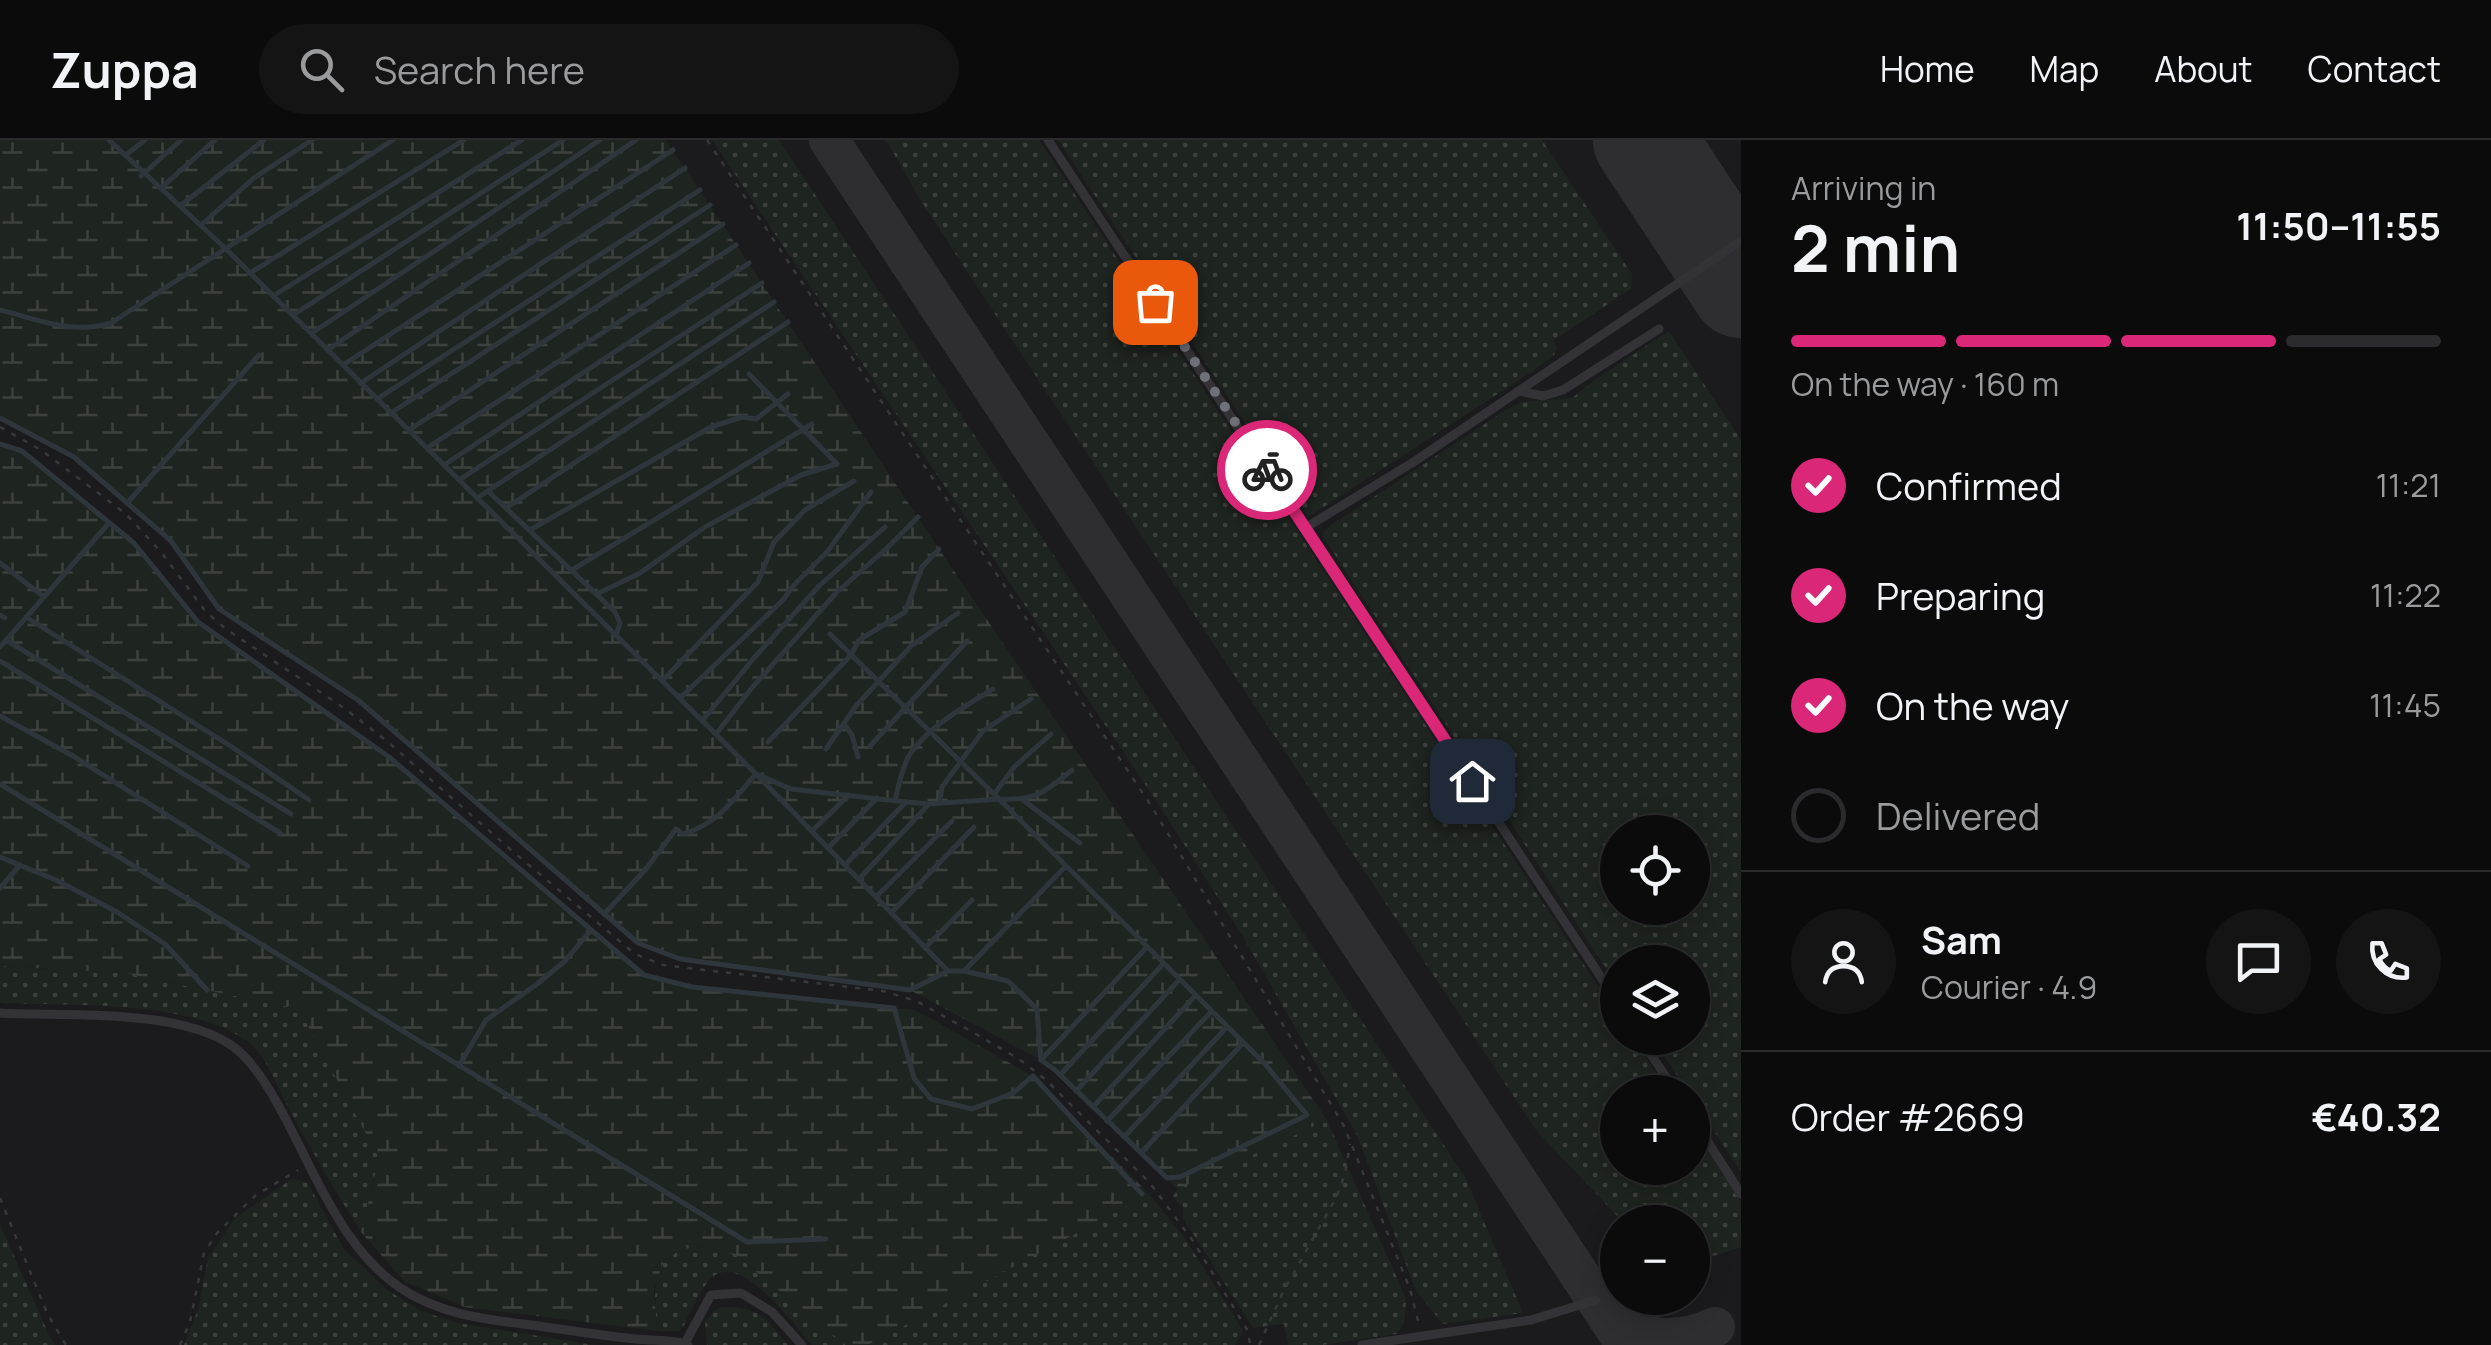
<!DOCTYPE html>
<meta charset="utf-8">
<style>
body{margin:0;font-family:Manrope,sans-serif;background:#141415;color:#f1f3f6;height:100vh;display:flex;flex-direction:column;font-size:38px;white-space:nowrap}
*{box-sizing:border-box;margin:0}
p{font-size:32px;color:#9a9b9d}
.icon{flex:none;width:55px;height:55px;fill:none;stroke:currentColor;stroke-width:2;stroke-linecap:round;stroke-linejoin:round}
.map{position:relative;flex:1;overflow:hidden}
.sheet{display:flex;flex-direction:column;background:#0b0b0c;width:750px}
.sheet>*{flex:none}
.fabs{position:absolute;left:1600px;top:675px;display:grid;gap:20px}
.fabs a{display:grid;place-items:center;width:110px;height:110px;border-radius:50%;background:#0b0b0c;box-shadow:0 5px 25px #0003,0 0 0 2px #2b2b2d;font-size:50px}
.pin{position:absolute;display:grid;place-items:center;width:85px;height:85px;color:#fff;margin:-42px;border-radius:20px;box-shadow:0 5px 15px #0006}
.courier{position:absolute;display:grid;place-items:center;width:100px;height:100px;margin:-50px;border:8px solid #db2777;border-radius:50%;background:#fff;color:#222;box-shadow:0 2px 12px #0007}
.headline em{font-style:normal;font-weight:700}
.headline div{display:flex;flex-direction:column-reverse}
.headline{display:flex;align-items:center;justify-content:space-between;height:170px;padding:0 50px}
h1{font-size:65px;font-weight:700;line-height:75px}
.bar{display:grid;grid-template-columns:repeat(4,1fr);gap:15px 10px;align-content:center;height:120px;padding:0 50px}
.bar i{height:12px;border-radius:8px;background:#2b2b2d}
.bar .on{background:#db2777}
.bar p{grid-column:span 4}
.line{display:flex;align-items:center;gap:25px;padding:0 50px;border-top:2px solid #2b2b2d}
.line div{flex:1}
.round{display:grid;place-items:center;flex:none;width:105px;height:105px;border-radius:52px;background:#141415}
ol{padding:0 50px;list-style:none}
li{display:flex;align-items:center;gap:30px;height:110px}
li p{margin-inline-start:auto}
li .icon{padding:10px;border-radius:50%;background:#db2777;color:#fff;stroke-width:4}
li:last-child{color:#9a9b9d}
li i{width:55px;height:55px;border:5px solid #2b2b2d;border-radius:50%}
header{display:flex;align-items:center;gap:60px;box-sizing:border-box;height:140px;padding:0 50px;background:#0b0b0c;border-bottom:2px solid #2b2b2d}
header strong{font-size:48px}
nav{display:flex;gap:55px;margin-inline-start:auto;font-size:35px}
.search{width:700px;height:90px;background:#141415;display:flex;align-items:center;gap:25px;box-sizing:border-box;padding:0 35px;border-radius:55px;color:#9a9b9d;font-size:38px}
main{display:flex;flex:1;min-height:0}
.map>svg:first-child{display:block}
.built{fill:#1b1b1d;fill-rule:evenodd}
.grass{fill:url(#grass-dots);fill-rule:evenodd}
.wetland{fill:url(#wetland-marsh)}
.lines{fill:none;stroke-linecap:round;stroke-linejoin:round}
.stream{stroke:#2e363c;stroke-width:5}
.taxiway{stroke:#2e2e31;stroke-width:40}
.runway{stroke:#2e2e31;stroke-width:102}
.path{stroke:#37383c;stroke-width:2.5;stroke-dasharray:5 8;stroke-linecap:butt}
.service{stroke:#333337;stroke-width:9}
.done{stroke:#6f7178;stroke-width:10;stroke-dasharray:0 18}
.route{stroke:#db2777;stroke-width:12}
</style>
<header>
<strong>Zuppa</strong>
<div class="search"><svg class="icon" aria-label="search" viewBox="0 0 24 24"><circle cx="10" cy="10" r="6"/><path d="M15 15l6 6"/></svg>Search here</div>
<nav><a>Home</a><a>Map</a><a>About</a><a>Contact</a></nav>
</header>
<main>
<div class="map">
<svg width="1741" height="1205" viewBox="0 0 1741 1205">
<defs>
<pattern id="grass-dots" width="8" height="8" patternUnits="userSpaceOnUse" patternTransform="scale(2.5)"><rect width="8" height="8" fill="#1e241f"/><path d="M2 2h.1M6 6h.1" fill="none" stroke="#3c413d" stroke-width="1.8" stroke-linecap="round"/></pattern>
<pattern id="wetland-marsh" width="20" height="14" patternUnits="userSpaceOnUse" patternTransform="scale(2.5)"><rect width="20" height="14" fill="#1e241f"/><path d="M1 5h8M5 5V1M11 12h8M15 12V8" fill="none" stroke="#3c413d"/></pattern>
</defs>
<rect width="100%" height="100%" fill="#0f0f10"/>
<path class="built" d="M0,0h1741v1205h-1741zM1618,692h74v76h-74zM1618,822h74v76h-74zM1618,952h74v76h-74zM1618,1082h74v76h-74z"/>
<g class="grass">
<path d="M712,0h67l686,1037 58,136 -80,11 -27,-33 -60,-158 -113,-196 -86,-135z"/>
<path d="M886,0h153l578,875 1,23h14l37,54h-51v76h74l1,-39 48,73v45l-24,8 -24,5 -1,-38h-69l-87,-92 -530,-799 -85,-130z"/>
<path d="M1058,0h484l90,134 -1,15 -78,52 4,7 -3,7 -21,16 -223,145 -5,-3z"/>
<path d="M1669,191l72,109v732l-48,-73 -1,-7h-4l-36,-54h40v-76h-74l-1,23 -294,-448v-4l5,-6 178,-117 15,-8 51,-4 24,-19zM1618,692h74v76h-74z"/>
<path d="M0,826l124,7 175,36 80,149 -18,74c-25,-39 -48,-79 -70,-119 -9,-17 -21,-47 -33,-61 -45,-54 -192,-46 -258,-49z"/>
<path d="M1327,980l79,178c-1,14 1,27 -10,36l-73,11h-35l-4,-21 -31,4 -70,-110v-10l-10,-12 5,-7z"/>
<path d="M292,1039l15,3 37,67 42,40 35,22 37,12 136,22h-410l15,-38 9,-49 27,-40z"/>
<path d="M1149,1054l36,44 58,93 -8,14h-367z"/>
<path d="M0,1084l49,111 6,10h-55z"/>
<path d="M705,1107l32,9 109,89h-34c-18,-20 -64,-85 -95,-71 -13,6 -27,39 -33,52l-5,5h-22c-2,-27 -8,-69 24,-82 6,-2 17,-1 24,-2z"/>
<path d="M722,1167c39,-1 43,12 66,38h-81l-2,-23 9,-11z"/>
</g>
<g class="wetland">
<path d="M0,0h666l273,409 388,571 -149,69 -123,-119 -14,-10 -131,-70 -230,-31 -42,-16 -280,-243 -139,-91 -48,-68 -97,-84 -74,-39z"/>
<path d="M0,304l22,7 112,92 64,79 191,135 255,218 48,12 223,23 118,66 116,118 -281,151h-22l-109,-89 -32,-9 -25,2 -18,16 -8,26 3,40 -192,-24 -60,-25 -44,-50 18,-74 -80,-149 -175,-36 -124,-7z"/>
</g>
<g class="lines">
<g class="stream">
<path d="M109,0l116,108 531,526 35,15 115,13 23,2 70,-5 265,264 43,52 -127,62 -13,1 -112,-108 -14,-10 106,-113"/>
<path d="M126,15l19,-15"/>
<path d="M141,36l40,-36"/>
<path d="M161,48l54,-48"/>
<path d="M180,66l84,-66"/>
<path d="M201,85l53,-47 58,-38"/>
<path d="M250,133l214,-133"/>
<path d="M273,156l249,-156"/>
<path d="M0,170c37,9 73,25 111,13l282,-183"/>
<path d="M293,175l270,-175"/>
<path d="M312,193l288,-193"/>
<path d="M329,209l307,-209"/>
<path d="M343,225l330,-215"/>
<path d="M361,243l324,-215"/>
<path d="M377,259l323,-209"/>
<path d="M391,273l319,-208"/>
<path d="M0,278l74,39 97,84 48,68 139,91 280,243 42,16 230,31 38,-19h16l44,10 29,28 4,51"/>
<path d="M409,290l314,-206"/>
<path d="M0,304l22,7 112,92 64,79 191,135 255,218 48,12 202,21 20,70 17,21 41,10 41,-16 20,-17 109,118"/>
<path d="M427,308l309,-203"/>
<path d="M444,325l305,-202"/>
<path d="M459,340l303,-197"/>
<path d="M488,351l127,121 5,11 -4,12"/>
<path d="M477,358l297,-196"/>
<path d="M128,362l131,-147"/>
<path d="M506,368l282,-186"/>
<path d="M530,390l181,-103 31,-10 14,2 32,-25"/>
<path d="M0,423l44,34"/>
<path d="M572,430l240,-146"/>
<path d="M597,454l43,-21 65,-46 96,-52 36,-11 -88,-90"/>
<path d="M0,475l5,3"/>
<path d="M26,477l206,130 77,53"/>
<path d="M830,494l169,165c38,2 45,-7 73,-29"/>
<path d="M6,500l285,174"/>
<path d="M0,507l109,-124"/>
<path d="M0,521l280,172"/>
<path d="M662,541l96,-99 16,-40 31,-32 49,-29"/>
<path d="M680,558l103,-98 10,-14 34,-34 44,-60"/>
<path d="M0,576l73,40 175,110"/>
<path d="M702,581l52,-63 65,-72 66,-59"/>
<path d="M844,584l8,11 6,22"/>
<path d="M716,594l35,-45 85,-96 51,-45 31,-31"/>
<path d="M768,602l83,-87 8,-15 46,-28 17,-45 17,-18"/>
<path d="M870,606l97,-105"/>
<path d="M826,609l30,-43 55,-60 47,-33"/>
<path d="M0,644l747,458 79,-3"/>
<path d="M995,653l19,-26 37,-33"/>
<path d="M895,660c4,-14 7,-34 15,-46 20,-29 54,-47 83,-65"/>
<path d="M1023,660l57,43"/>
<path d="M940,662l2,-15 41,-56 48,-32"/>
<path d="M812,691l37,-36"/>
<path d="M828,708l49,-50"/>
<path d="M0,717l56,23 61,32 48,32 42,46"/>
<path d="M846,724l60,-62"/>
<path d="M859,739l70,-75"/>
<path d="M0,748l20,-23"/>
<path d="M876,757l76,-76"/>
<path d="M891,773l83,-86"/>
<path d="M604,774l42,-45 30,-40 7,5c35,-10 50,-34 73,-60l192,197"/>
<path d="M925,808l47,-48"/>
<path d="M964,831l102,-105"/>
<path d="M459,926l27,-46 51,-36 28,-23 26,-31"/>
<path d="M1060,935l103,-111"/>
<path d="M1076,951l103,-111"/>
<path d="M1093,967l102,-111"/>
<path d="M1107,981l104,-109"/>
<path d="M1124,997l103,-110"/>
<path d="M1141,1013l102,-110"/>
</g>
<g class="taxiway">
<path d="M829,0l797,1205"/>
<path d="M1605,1171c32,30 71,34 110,16"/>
</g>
<path class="runway" d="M1644,0l97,147"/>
<g class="path">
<path d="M707,0l443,664 194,322 66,163 9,36"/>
<path d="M0,287l41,23 85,64 35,38 45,60 20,17 118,79 44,34 123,108 124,104 28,11 220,26 33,10 53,29 50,29 27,21 104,103 43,58 55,90 2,14"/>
<path d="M0,1058l47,115 19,32"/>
<path d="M180,1205l10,-23 14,-69 13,-20 39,-38 42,-25"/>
<path d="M1259,1205l24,-53 54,-96 8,-22 5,-30"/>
</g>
<g class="service">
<path d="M1048,0l570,863"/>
<path d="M1519,251l24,5 20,-6 96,-61"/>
<path d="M1305,388l107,-65 329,-222"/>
<path d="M0,873c65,4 195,-7 243,42 28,28 52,83 70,118 22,43 46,86 86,114 43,30 96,33 146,40 30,4 60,9 91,12 17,2 36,0 52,6"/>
<path d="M1640,898l36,54"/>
<path d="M1692,977l49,77"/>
<path d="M685,1203l26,-48 30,-2 31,19 30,33"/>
<path d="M1362,1205l169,-25 65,-20"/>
</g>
</g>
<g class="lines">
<path class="done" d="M1155,162l112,168"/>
<path class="route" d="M1267,330l205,311"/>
</g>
</svg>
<div class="fabs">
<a><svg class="icon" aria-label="locate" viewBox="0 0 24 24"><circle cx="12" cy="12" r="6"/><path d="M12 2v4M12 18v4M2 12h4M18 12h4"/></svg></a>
<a><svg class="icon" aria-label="layers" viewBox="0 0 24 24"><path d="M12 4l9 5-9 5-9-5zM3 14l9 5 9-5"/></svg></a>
<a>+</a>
<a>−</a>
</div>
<div class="pin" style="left:1155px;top:162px;background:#ea580c"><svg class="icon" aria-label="bag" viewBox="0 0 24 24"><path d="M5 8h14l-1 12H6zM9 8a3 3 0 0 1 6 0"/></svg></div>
<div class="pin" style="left:1472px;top:641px;background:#1f2937"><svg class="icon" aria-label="home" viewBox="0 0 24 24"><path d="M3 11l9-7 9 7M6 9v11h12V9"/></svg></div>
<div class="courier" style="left:1267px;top:330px"><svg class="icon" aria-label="bike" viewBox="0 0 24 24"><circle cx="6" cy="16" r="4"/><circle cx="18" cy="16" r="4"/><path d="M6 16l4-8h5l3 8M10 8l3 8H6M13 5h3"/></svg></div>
</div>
<section class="sheet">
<div class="headline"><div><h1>2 min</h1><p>Arriving in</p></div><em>11:50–11:55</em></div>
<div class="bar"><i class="on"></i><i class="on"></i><i class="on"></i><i></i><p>On the way · 160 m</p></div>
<ol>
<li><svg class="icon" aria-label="check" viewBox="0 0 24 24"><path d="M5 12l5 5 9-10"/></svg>Confirmed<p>11:21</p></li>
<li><svg class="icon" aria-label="check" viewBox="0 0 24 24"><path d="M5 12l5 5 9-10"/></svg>Preparing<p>11:22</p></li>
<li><svg class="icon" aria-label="check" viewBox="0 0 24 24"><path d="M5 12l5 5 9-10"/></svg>On the way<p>11:45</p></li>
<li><i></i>Delivered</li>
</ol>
<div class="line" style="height:180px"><a class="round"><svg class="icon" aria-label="person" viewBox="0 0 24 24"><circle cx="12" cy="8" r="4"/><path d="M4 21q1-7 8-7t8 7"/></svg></a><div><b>Sam</b><p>Courier · 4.9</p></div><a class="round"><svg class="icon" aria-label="chat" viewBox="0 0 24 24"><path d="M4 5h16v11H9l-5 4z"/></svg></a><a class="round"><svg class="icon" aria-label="phone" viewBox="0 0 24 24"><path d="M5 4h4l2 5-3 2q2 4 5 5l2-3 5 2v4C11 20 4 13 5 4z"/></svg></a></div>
<div class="line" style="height:130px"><div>Order #2669</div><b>€40.32</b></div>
</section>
</main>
